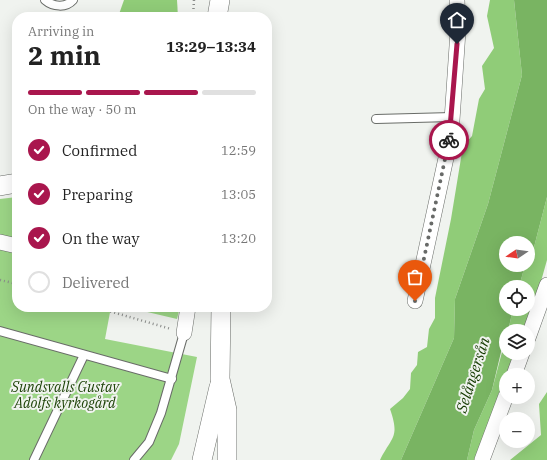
<!DOCTYPE html>
<meta charset="utf-8">
<style>
body{margin:0;font-family:"IBM Plex Serif",serif;background:#f6f6f6;color:#222;height:100vh;display:flex;flex-direction:column;font-size:15px;white-space:nowrap}
*{box-sizing:border-box;margin:0}
p{font-size:13px;color:#767676}
.icon{flex:none;width:22px;height:22px;fill:none;stroke:currentColor;stroke-width:2;stroke-linecap:round;stroke-linejoin:round}
.map{position:relative;flex:1;overflow:hidden}
.drawer{position:absolute;left:12px;top:12px;width:260px;height:300px;display:flex;flex-direction:column;background:#fff;border-radius:16px;box-shadow:0 4px 16px #0002}
.drawer>*{flex:none}
.needle{width:26px;rotate:257deg}
.buttons{position:absolute;left:499px;top:236px;display:grid;gap:8px}
.buttons a{display:grid;place-items:center;width:36px;height:36px;border-radius:50%;background:#fff;box-shadow:0 4px 16px #0002;font-size:20px}
.pin{position:absolute;display:grid;place-items:center;width:34px;height:34px;color:#fff;margin:-41px -17px;border-radius:50% 50% 50% 0;rotate:-45deg;box-shadow:0 0 4px #0007}
.pin .icon{rotate:45deg}
.courier{position:absolute;display:grid;place-items:center;width:40px;height:40px;margin:-20px;border:3px solid #a9164d;border-radius:50%;background:#fff;color:#222;box-shadow:0 1px 5px #0007}
.overview em{font-style:normal;font-weight:700}
.overview div{display:flex;flex-direction:column-reverse}
.overview{display:flex;align-items:center;justify-content:space-between;height:68px;padding:0 16px}
h1{font-size:26px;font-weight:700;line-height:30px}
.bar{display:grid;grid-template-columns:repeat(4,1fr);gap:6px 4px;align-content:center;height:48px;padding:0 16px}
.bar i{height:5px;border-radius:3px;background:#e0e0e0}
.bar .selected{background:#a9164d}
.bar p{grid-column:span 4}
ol{padding:0 16px;list-style:none}
li{display:flex;align-items:center;gap:12px;height:44px}
li p{margin-inline-start:auto}
li .icon{padding:4px;border-radius:50%;background:#a9164d;color:#fff;stroke-width:4}
li:last-child{color:#767676}
li i{width:22px;height:22px;border:2px solid #e0e0e0;border-radius:50%}
.map>svg:first-child{display:block}
.green{fill:#9cd586}
.forest{fill:#90cc78}
.water{fill:#79b462}
.lines{fill:none;stroke-linecap:round;stroke-linejoin:round}
.service-casing{stroke:#696c68;stroke-width:10}
.minor-casing{stroke:#696c68;stroke-width:16}
.tertiary-casing{stroke:#696c68;stroke-width:20}
.path{stroke:#8b8d8b;stroke-width:2.5;stroke-dasharray:1 3;stroke-linecap:butt}
.service{stroke:#fff;stroke-width:8}
.minor{stroke:#fff;stroke-width:15}
.tertiary{stroke:#fff;stroke-width:19}
.done{stroke:#686a68;stroke-width:4;stroke-dasharray:0 7.2}
.route{stroke:#a9164d;stroke-width:5}
.labels{text-anchor:middle;stroke-width:4;stroke-linejoin:round;paint-order:stroke}
.park-label{font-size:14px;font-style:italic;fill:#1d4308;stroke:#f0f3ef}
.water-label{font-size:15px;font-style:italic;fill:#143a00;stroke:#f0f3ef}
</style>
<div class="map">
<svg width="547" height="460" viewBox="0 0 547 460">
<rect width="100%" height="100%" fill="#f0f3ef"/>
<g class="green">
<path d="M17,197v110h94l-6,32 92,18 -18,87 -8,16h-171v-261z"/>
<path d="M126,307h54l-3,12z"/>
</g>
<g class="forest">
<path d="M124,0h53l1,17h-60z"/>
<path d="M490,0h24l8,75 -34,129 -33,95 -1,39 -53,122h-21c12,-24 20,-22 10,-51l13,-11 7,-9 1,-16 6,-8 1,-13 9,-5 2,-18 6,-11v-20l16,-79 12,-73 9,-10 7,-37 6,-10 -3,-23 12,-18 -7,-32z"/>
<path d="M547,197v63l-20,71h-19l5,-22h15v-22h-9l6,-22h3v-9l5,-5z"/>
<path d="M506,337v16h13l-8,22h-5v12l-28,73h-11l7,-30 18,-40z"/>
<path d="M547,392v68h-37l31,-25 -2,-31z"/>
</g>
<path class="water" d="M514,0h33v197l-14,54 -5,5v-13h-22v22h19l-6,22h-13v22h7l-5,22h-2l-14,59 -18,40 -7,30h-66l53,-122 1,-39 33,-95 34,-129z"/>
<g class="lines">
<defs>
<g id="service">
<path d="M45,0c8,7 21,8 28,0"/>
<path d="M376,119l76,-2"/>
<path d="M0,331l172,48"/>
<path d="M34,460l50,-105"/>
<path d="M134,460l15,-18 12,-29 23,-80"/>
</g>
<g id="minor">
<path d="M0,242l17,4"/>
<path d="M415,301l36,-166 7,-104 -1,-31"/>
<path d="M184,333l4,-26"/>
<path d="M528,338l19,-53"/>
<path d="M514,375l8,-22"/>
<path d="M482,460l24,-64"/>
</g>
<g id="tertiary">
<path d="M217,17l3,-17"/>
<path d="M0,186l17,-3"/>
<path d="M221,307l-1,72 7,31v50"/>
<path d="M202,460l17,-73"/>
</g>
</defs>
<use href="#service" class="service-casing"/>
<use href="#minor" class="minor-casing"/>
<use href="#tertiary" class="tertiary-casing"/>
<g class="path">
<path d="M193,17l1,-17"/>
<path d="M0,280l17,4"/>
<path d="M95,307l76,22"/>
</g>
<use href="#service" class="service"/>
<use href="#minor" class="minor"/>
<use href="#tertiary" class="tertiary"/>
</g>
<g class="lines">
<path class="done" d="M415,301l34,-161"/>
<path class="route" d="M449,140l8,-96"/>
</g>
<g class="labels">
<g class="park-label">
<text x="65" y="392">Sundsvalls Gustav<tspan x="65" dy="16">Adolfs kyrkogård</tspan></text>
</g>
<g class="water-label">
<text transform="translate(473 375) rotate(-72)" y="5">Selångersån</text>
</g>
</g>
</svg>
<div class="buttons">
<a><svg class="needle" viewBox="-14 -14 28 28"><path d="M0-13l5 13h-10z" fill="#e53935"/><path d="M0 13l5-13h-10z" fill="#767676"/></svg></a>
<a><svg class="icon" aria-label="locate" viewBox="0 0 24 24"><circle cx="12" cy="12" r="6"/><path d="M12 2v4M12 18v4M2 12h4M18 12h4"/></svg></a>
<a><svg class="icon" aria-label="layers" viewBox="0 0 24 24"><path d="M12 4l9 5-9 5-9-5zM3 14l9 5 9-5"/></svg></a>
<a>+</a>
<a>−</a>
</div>
<div class="pin" style="left:415px;top:301px;background:#ea580c"><svg class="icon" aria-label="bag" viewBox="0 0 24 24"><path d="M5 8h14l-1 12H6zM9 8a3 3 0 0 1 6 0"/></svg></div>
<div class="pin" style="left:457px;top:44px;background:#1f2937"><svg class="icon" aria-label="home" viewBox="0 0 24 24"><path d="M3 11l9-7 9 7M6 9v11h12V9"/></svg></div>
<div class="courier" style="left:449px;top:140px"><svg class="icon" aria-label="bike" viewBox="0 0 24 24"><circle cx="6" cy="16" r="4"/><circle cx="18" cy="16" r="4"/><path d="M6 16l4-8h5l3 8M10 8l3 8H6M13 5h3"/></svg></div>
<section class="drawer">
<div class="overview"><div><h1>2 min</h1><p>Arriving in</p></div><em>13:29–13:34</em></div>
<div class="bar"><i class="selected"></i><i class="selected"></i><i class="selected"></i><i></i><p>On the way · 50 m</p></div>
<ol>
<li><svg class="icon" aria-label="check" viewBox="0 0 24 24"><path d="M5 12l5 5 9-10"/></svg>Confirmed<p>12:59</p></li>
<li><svg class="icon" aria-label="check" viewBox="0 0 24 24"><path d="M5 12l5 5 9-10"/></svg>Preparing<p>13:05</p></li>
<li><svg class="icon" aria-label="check" viewBox="0 0 24 24"><path d="M5 12l5 5 9-10"/></svg>On the way<p>13:20</p></li>
<li><i></i>Delivered</li>
</ol>
</section>
</div>
